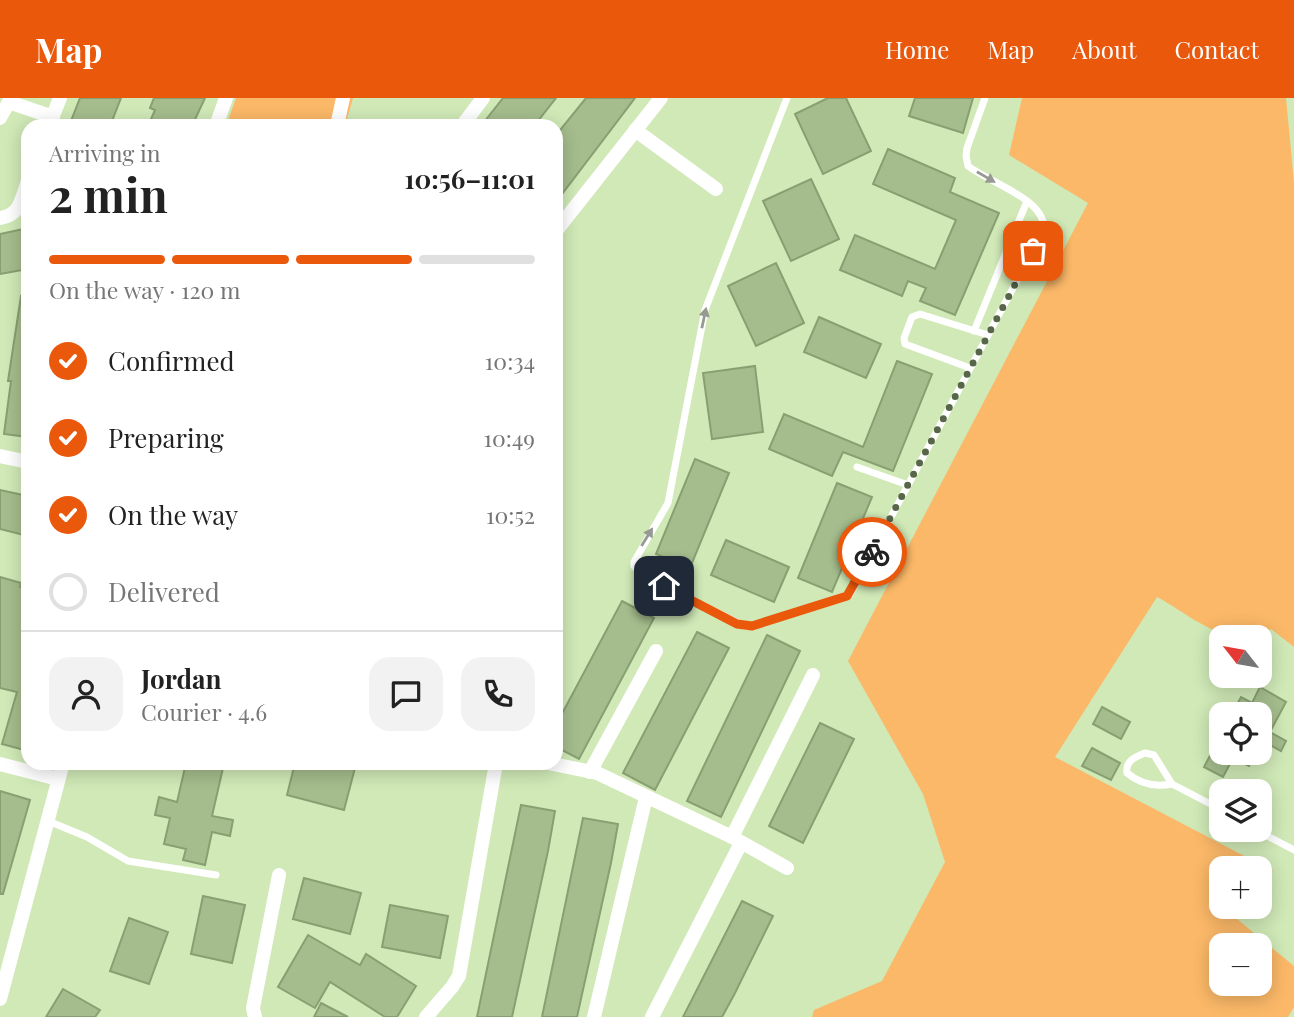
<!DOCTYPE html>
<meta charset="utf-8">
<style>
body{margin:0;font-family:"Playfair Display",serif;background:#f2f2f2;color:#222;height:100vh;display:flex;flex-direction:column;font-size:26px;white-space:nowrap}
*{box-sizing:border-box;margin:0}
p{font-size:23px;color:#767676}
.icon{flex:none;width:38px;height:38px;fill:none;stroke:currentColor;stroke-width:2;stroke-linecap:round;stroke-linejoin:round}
.map{position:relative;flex:1;overflow:hidden}
.panel{position:absolute;left:21px;top:21px;width:542px;height:651px;display:flex;flex-direction:column;background:#fff;border-radius:21px;box-shadow:0 4px 18px #0003}
.panel>*{flex:none}
.needle{width:46px;rotate:301deg}
.buttons{position:absolute;left:1209px;top:527px;display:grid;gap:14px}
.buttons a{display:grid;place-items:center;width:63px;height:63px;border-radius:14px;background:#fff;box-shadow:0 4px 18px #0003;font-size:35px}
.pin{position:absolute;display:grid;place-items:center;width:60px;height:60px;color:#fff;margin:-30px;border-radius:14px;box-shadow:0 4px 10px #0006}
.courier{position:absolute;display:grid;place-items:center;width:70px;height:70px;margin:-35px;border:5px solid #ea580c;border-radius:50%;background:#fff;color:#222;box-shadow:0 2px 9px #0007}
.head em{font-style:normal;font-weight:700}
.head div{display:flex;flex-direction:column-reverse}
.head{display:flex;align-items:center;justify-content:space-between;height:119px;padding:0 28px}
h1{font-size:46px;font-weight:700;line-height:52px}
.bar{display:grid;grid-template-columns:repeat(4,1fr);gap:10px 7px;align-content:center;height:84px;padding:0 28px}
.bar i{height:9px;border-radius:5px;background:#e0e0e0}
.bar .active{background:#ea580c}
.bar p{grid-column:span 4}
.line{display:flex;align-items:center;gap:18px;padding:0 28px;border-top:2px solid #e0e0e0}
.line div{flex:1}
.round{display:grid;place-items:center;flex:none;width:74px;height:74px;border-radius:21px;background:#f2f2f2}
ol{padding:0 28px;list-style:none}
li{display:flex;align-items:center;gap:21px;height:77px}
li p{margin-inline-start:auto}
li .icon{padding:7px;border-radius:50%;background:#ea580c;color:#fff;stroke-width:4}
li:last-child{color:#767676}
li i{width:38px;height:38px;border:4px solid #e0e0e0;border-radius:50%}
header{display:flex;align-items:center;gap:42px;box-sizing:border-box;height:98px;padding:0 35px;background:#ea580c;color:#fff}
header strong{font-size:33px}
nav{display:flex;gap:38px;margin-inline-start:auto;font-size:24px}
.map>svg:first-child{display:block}
.green{fill:#fbb868;fill-rule:evenodd}
.building{fill:#a5bd8d;stroke:#88a071;stroke-width:2}
.lines{fill:none;stroke-linecap:round;stroke-linejoin:round}
.service{stroke:#fff;stroke-width:7}
.minor{stroke:#fff;stroke-width:14}
.oneway{fill:#969a92}
.done{stroke:#576648;stroke-width:7;stroke-dasharray:0 12.6}
.route{stroke:#ea580c;stroke-width:9}
</style>
<header>
<strong>Map</strong>
<nav><a>Home</a><a>Map</a><a>About</a><a>Contact</a></nav>
</header>
<div class="map">
<svg width="1294" height="919" viewBox="0 0 1294 919">
<rect width="100%" height="100%" fill="#d0e9b7"/>
<g class="green">
<path d="M236,0h117l-8,28h-119z"/>
<path d="M1022,0h264l8,85v464l-23,-18c-41,25 -78,-13 -114,-32l-102,160 218,114 -13,10v-13h-38v38l5,1 -2,2 69,57v41l-6,10h-476l2,-7 68,-29 63,-119 -22,-68 -75,-133 240,-458 -79,-48zM1222,847h38v39h-38z"/>
</g>
<g class="building">
<path d="M80,0h41l-11,28h-41z"/>
<path d="M154,0h51l-13,28h-44l7,-16 -5,-2z"/>
<path d="M503,0h53l-22,28h-53z"/>
<path d="M586,0h49l-79,104v-67z"/>
<path d="M828,0h18l25,53 -48,23 -28,-60z"/>
<path d="M915,0h58l-10,35 -54,-17z"/>
<path d="M888,51l67,29 -5,14 49,21 -44,102 -35,-14 6,-13 -18,-7 -6,15 -62,-26 15,-35 80,34 21,-49 -83,-36z"/>
<path d="M811,81l28,60 -48,22 -28,-60z"/>
<path d="M28,130v41l-28,5v-40z"/>
<path d="M776,165l28,60 -48,23 -28,-60z"/>
<path d="M21,198l7,1v140l-24,-3 7,-53h-3z"/>
<path d="M819,219l62,27 -15,34 -62,-26z"/>
<path d="M897,263l35,13 -39,97 -50,-19 -11,24 -63,-27 15,-35 79,33z"/>
<path d="M755,268l8,66 -51,7 -9,-66z"/>
<path d="M695,361l34,14 -39,95 -34,-14z"/>
<path d="M837,385l35,14 -40,95 -34,-14z"/>
<path d="M0,392l28,6v40l-28,-7z"/>
<path d="M726,442l63,27 -15,35 -63,-27z"/>
<path d="M0,479l21,6 -1,4 8,1v163l-26,-7 15,-52 -17,-4z"/>
<path d="M622,503l32,17 -75,141 -23,-12v-22z"/>
<path d="M697,534l32,16 -74,142 -32,-17z"/>
<path d="M767,537l33,16 -79,166 -34,-16z"/>
<path d="M1260,589l26,15 -16,30 16,9 -5,10 -16,-9 -5,9v-37h-28l9,-17 11,6z"/>
<path d="M1102,609l28,15 -9,17 -28,-15z"/>
<path d="M820,625l34,16 -51,104 -34,-17z"/>
<path d="M1222,635v19h34l-7,14 -16,-8 -10,19 -19,-10z"/>
<path d="M1092,650l28,15 -9,17 -29,-14z"/>
<path d="M186,665h15l22,5 -11,48 21,4 -3,16 -18,-4 -7,33 -22,-5 3,-11 -22,-5 6,-26 -15,-3 4,-18 18,5z"/>
<path d="M295,665h39l21,5 -11,42 -57,-15z"/>
<path d="M0,693l30,9 -27,94h-3z"/>
<path d="M521,707l34,6 -7,40 -36,166h-35z"/>
<path d="M583,720l35,6 -7,39 -34,154h-35z"/>
<path d="M304,780l57,15 -11,41 -57,-15z"/>
<path d="M203,798l42,9 -13,58 -41,-9z"/>
<path d="M742,803l31,15 -39,79 -12,22h-39z"/>
<path d="M390,807l58,11 -8,42 -58,-11z"/>
<path d="M129,820l39,14 -19,52 -39,-13z"/>
<path d="M308,837l52,30 6,-11 50,32 -19,31h-12l-55,-35 -15,26 -37,-21z"/>
<path d="M63,891l37,21 -5,7h-49z"/>
<path d="M321,905l27,14h-34z"/>
</g>
<g class="lines">
<g class="service">
<path d="M787,0l-82,212 -37,193 -34,59v4l6,7 104,53h9l97,-32 194,-364c2,-31 -54,-47 -76,-64l-2,-10 1,-8 18,-50"/>
<path d="M974,233l53,-130"/>
<path d="M970,270l-65,-24 -1,-6 8,-21 8,-3 68,21"/>
<path d="M857,369l51,18"/>
<path d="M1172,686c-16,3 -32,0 -45,-11 -2,-12 8,-16 18,-20l9,2 18,29 50,26"/>
<path d="M48,723l39,16 41,24 88,14"/>
<path d="M1256,732l38,20"/>
</g>
<g class="minor">
<path d="M9,4l44,15"/>
<path d="M0,20l11,-20"/>
<path d="M49,28l11,-28"/>
<path d="M216,28l10,-28"/>
<path d="M337,28l6,-28"/>
<path d="M462,28l21,-28"/>
<path d="M635,32l81,59"/>
<path d="M0,120c21,-3 21,-19 28,-37"/>
<path d="M556,133l105,-133"/>
<path d="M0,358l28,6"/>
<path d="M548,665l49,10 135,64 55,31"/>
<path d="M0,666l58,15"/>
<path d="M590,674l66,-121"/>
<path d="M732,739l81,-162"/>
<path d="M0,901l63,-236"/>
<path d="M255,919l-2,-9 26,-133"/>
<path d="M426,919l26,-30 7,-11 37,-213"/>
<path d="M594,919l52,-220"/>
<path d="M652,919l89,-174"/>
</g>
</g>
<defs><path id="oneway-solid" d="M-6-.8H1V-3.2L6.5 0L1 3.2V.8H-6Z" transform="scale(1.75)"/></defs>
<g class="oneway">
<use href="#oneway-solid" transform="translate(986 79) rotate(30)"/>
<use href="#oneway-solid" transform="translate(704 220) rotate(-78)"/>
<use href="#oneway-solid" transform="translate(647 439) rotate(-58)"/>
</g>
<g class="lines">
<path class="done" d="M872,454l161,-301"/>
<path class="route" d="M664,488l73,38 15,2 95,-30 25,-44"/>
</g>
</svg>
<div class="buttons">
<a><svg class="needle" viewBox="-14 -14 28 28"><path d="M0-13l5 13h-10z" fill="#e53935"/><path d="M0 13l5-13h-10z" fill="#767676"/></svg></a>
<a><svg class="icon" aria-label="locate" viewBox="0 0 24 24"><circle cx="12" cy="12" r="6"/><path d="M12 2v4M12 18v4M2 12h4M18 12h4"/></svg></a>
<a><svg class="icon" aria-label="layers" viewBox="0 0 24 24"><path d="M12 4l9 5-9 5-9-5zM3 14l9 5 9-5"/></svg></a>
<a>+</a>
<a>−</a>
</div>
<div class="pin" style="left:1033px;top:153px;background:#ea580c"><svg class="icon" aria-label="bag" viewBox="0 0 24 24"><path d="M5 8h14l-1 12H6zM9 8a3 3 0 0 1 6 0"/></svg></div>
<div class="pin" style="left:664px;top:488px;background:#1f2937"><svg class="icon" aria-label="home" viewBox="0 0 24 24"><path d="M3 11l9-7 9 7M6 9v11h12V9"/></svg></div>
<div class="courier" style="left:872px;top:454px"><svg class="icon" aria-label="bike" viewBox="0 0 24 24"><circle cx="6" cy="16" r="4"/><circle cx="18" cy="16" r="4"/><path d="M6 16l4-8h5l3 8M10 8l3 8H6M13 5h3"/></svg></div>
<section class="panel">
<div class="head"><div><h1>2 min</h1><p>Arriving in</p></div><em>10:56–11:01</em></div>
<div class="bar"><i class="active"></i><i class="active"></i><i class="active"></i><i></i><p>On the way · 120 m</p></div>
<ol>
<li><svg class="icon" aria-label="check" viewBox="0 0 24 24"><path d="M5 12l5 5 9-10"/></svg>Confirmed<p>10:34</p></li>
<li><svg class="icon" aria-label="check" viewBox="0 0 24 24"><path d="M5 12l5 5 9-10"/></svg>Preparing<p>10:49</p></li>
<li><svg class="icon" aria-label="check" viewBox="0 0 24 24"><path d="M5 12l5 5 9-10"/></svg>On the way<p>10:52</p></li>
<li><i></i>Delivered</li>
</ol>
<div class="line" style="height:126px"><a class="round"><svg class="icon" aria-label="person" viewBox="0 0 24 24"><circle cx="12" cy="8" r="4"/><path d="M4 21q1-7 8-7t8 7"/></svg></a><div><b>Jordan</b><p>Courier · 4.6</p></div><a class="round"><svg class="icon" aria-label="chat" viewBox="0 0 24 24"><path d="M4 5h16v11H9l-5 4z"/></svg></a><a class="round"><svg class="icon" aria-label="phone" viewBox="0 0 24 24"><path d="M5 4h4l2 5-3 2q2 4 5 5l2-3 5 2v4C11 20 4 13 5 4z"/></svg></a></div>
</section>
</div>
